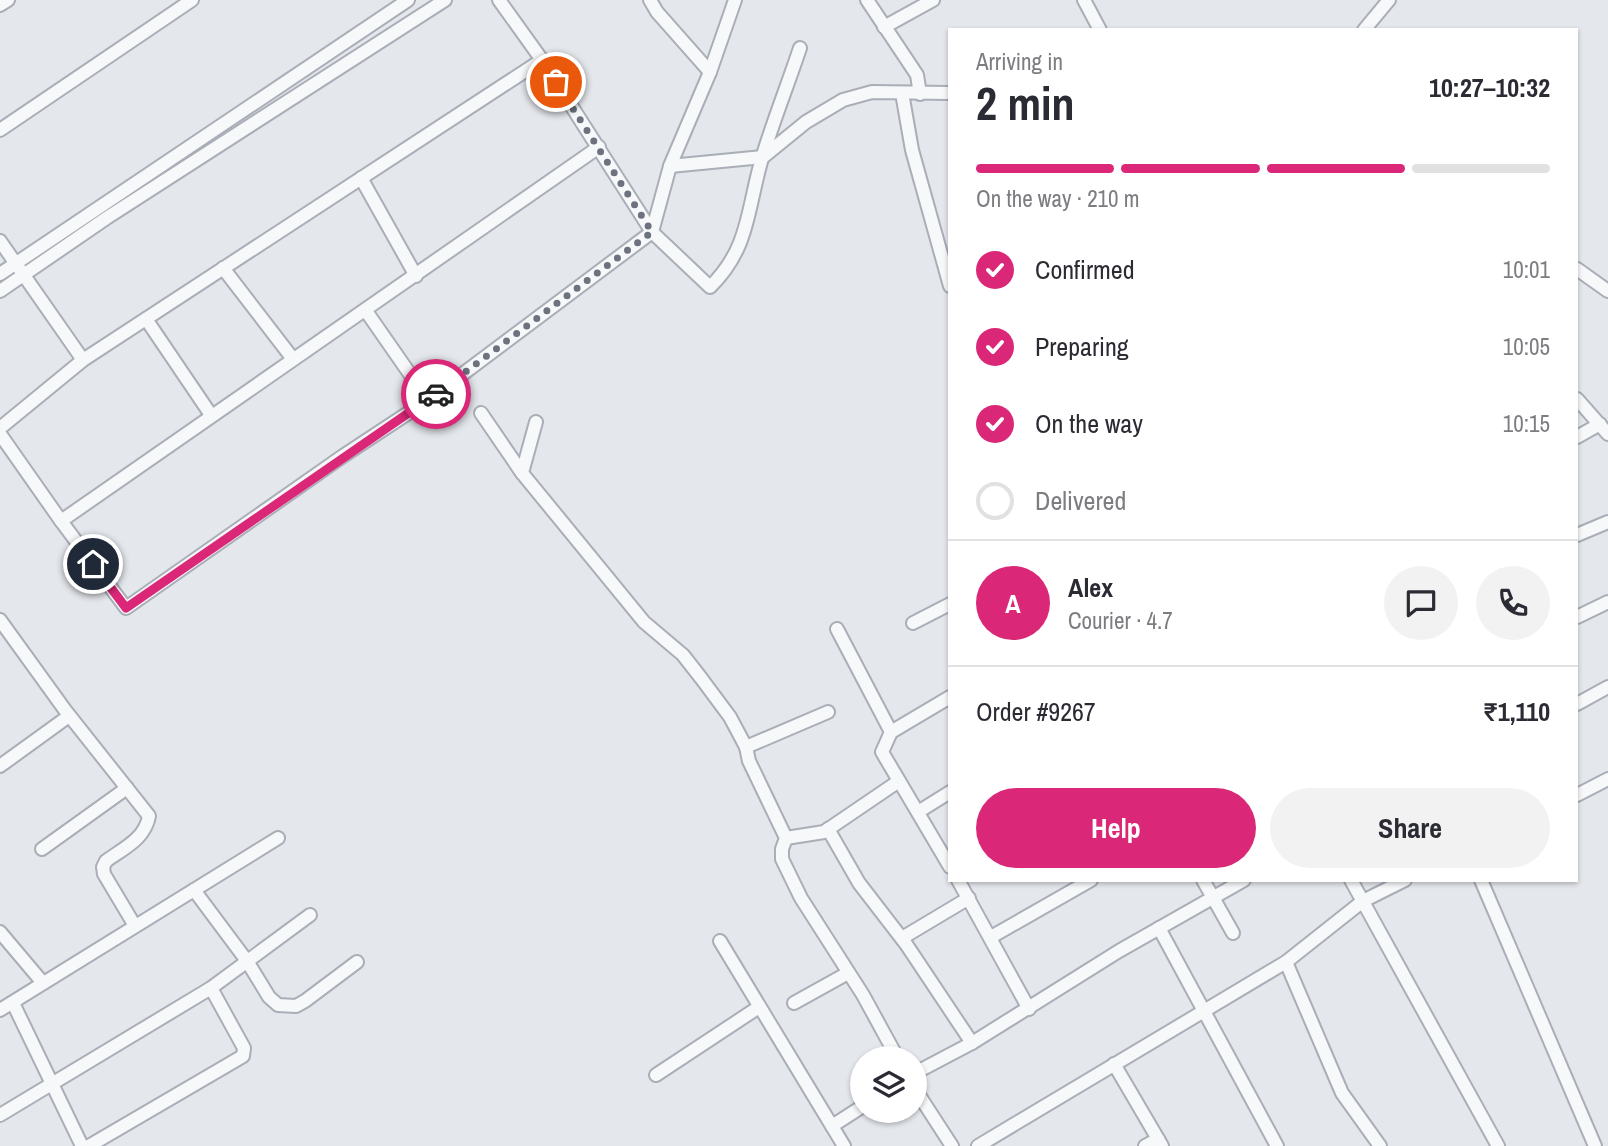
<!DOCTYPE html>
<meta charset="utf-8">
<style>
body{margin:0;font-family:"Archivo Narrow",sans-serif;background:#f2f2f3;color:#2b2b33;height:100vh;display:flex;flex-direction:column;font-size:26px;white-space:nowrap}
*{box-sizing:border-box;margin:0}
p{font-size:23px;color:#7c7c81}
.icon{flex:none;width:38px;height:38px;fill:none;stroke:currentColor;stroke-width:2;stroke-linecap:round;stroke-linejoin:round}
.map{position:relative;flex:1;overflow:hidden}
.sheet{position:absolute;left:948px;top:28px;width:630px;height:854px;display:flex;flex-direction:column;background:#fff;border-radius:0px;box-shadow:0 2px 5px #0004}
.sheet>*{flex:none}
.tools{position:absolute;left:850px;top:1046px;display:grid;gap:14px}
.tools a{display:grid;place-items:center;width:77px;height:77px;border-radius:50%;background:#fff;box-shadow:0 2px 5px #0004;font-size:35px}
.pin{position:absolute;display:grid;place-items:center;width:60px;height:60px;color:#fff;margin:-30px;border:4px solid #fff;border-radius:50%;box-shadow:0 2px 7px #0007}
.courier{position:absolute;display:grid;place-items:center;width:70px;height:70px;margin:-35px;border:5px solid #db2777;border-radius:50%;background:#fff;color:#222;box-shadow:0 2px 9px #0007}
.summary em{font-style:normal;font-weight:700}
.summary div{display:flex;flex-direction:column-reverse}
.summary{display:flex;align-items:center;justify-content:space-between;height:119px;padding:0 28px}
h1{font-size:46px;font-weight:700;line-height:52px}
.bar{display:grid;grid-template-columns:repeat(4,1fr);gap:10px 7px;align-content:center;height:84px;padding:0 28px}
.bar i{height:9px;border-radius:5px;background:#e1e1e2}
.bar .on{background:#db2777}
.bar p{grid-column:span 4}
.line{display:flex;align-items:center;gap:18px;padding:0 28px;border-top:2px solid #e1e1e2}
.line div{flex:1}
.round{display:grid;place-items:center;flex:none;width:74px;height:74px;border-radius:37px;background:#f2f2f3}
ol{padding:0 28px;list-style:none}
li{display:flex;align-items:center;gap:21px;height:77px}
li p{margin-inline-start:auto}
li .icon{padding:7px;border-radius:50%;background:#db2777;color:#fff;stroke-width:4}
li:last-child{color:#7c7c81}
li i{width:38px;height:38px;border:4px solid #e1e1e2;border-radius:50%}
.cta{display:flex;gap:14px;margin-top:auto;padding:14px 28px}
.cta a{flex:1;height:80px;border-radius:42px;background:#db2777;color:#fff;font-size:28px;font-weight:700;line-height:80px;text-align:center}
.cta a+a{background:#f2f2f3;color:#2b2b33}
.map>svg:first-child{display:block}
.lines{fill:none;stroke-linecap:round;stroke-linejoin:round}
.street-casing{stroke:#a9aeb7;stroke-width:16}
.street{stroke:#f7f8fa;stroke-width:12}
.done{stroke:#6c737f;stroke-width:7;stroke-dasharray:0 12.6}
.route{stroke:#db2777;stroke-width:9}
</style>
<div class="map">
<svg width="1608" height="1146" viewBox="0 0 1608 1146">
<rect width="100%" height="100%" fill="#e4e7ec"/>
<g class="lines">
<defs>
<g id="street">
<path d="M650,0l7,12 53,60"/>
<path d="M735,0l-25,72 -40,94 -18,66 58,55c41,-40 37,-81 53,-132 11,-36 25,-71 37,-107"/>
<path d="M867,0l50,75 3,19"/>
<path d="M1084,0l16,30"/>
<path d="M0,5l8,-5"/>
<path d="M884,27l49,-27"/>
<path d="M1364,30l25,-30"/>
<path d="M902,93l10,57 38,136"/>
<path d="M0,130l192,-130"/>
<path d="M670,166l93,-9 43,-35 37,-22 29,-8 78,1"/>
<path d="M361,178l55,98"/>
<path d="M0,241l83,119"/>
<path d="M223,268l70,91"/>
<path d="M1577,269l31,22"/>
<path d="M0,274l408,-274"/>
<path d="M0,291l108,-74 337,-217"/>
<path d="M366,311l62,89"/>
<path d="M146,319l65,96"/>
<path d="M1577,399l31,35"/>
<path d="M481,413l41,60"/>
<path d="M536,422l-14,51 122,149 39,33 18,23 29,39 16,30"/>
<path d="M0,428l83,-68 459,-300"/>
<path d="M0,434l61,87 65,87 217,-152 85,-56 224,-168 -110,-172 -43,-60"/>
<path d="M1577,437l23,-13"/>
<path d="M61,521l538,-374"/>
<path d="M1577,535l31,-13"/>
<path d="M1577,617l31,-15"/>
<path d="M0,620l65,90 84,106c-4,23 -25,32 -43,45l-3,6 1,7 31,52"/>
<path d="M913,623l37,-19"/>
<path d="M837,629l54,103 -9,20 68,115"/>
<path d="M1577,704l31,-17"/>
<path d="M828,712l-82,35 3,14 37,77 -4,11v10l19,39 62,97 35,64"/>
<path d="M891,732l59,-35"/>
<path d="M0,766l69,-50"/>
<path d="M1577,795l31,-16"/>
<path d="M918,812l32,-20"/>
<path d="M828,829l31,54 47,61 66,99"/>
<path d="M786,838l38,-6 75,-51"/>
<path d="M42,849l85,-61"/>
<path d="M958,880l71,129"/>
<path d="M1203,880l30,53"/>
<path d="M1351,880l147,266"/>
<path d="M1481,880l114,266"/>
<path d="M194,890l53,71 22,36 9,8 18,1 9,-5 52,-39"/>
<path d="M1159,928l118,218"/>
<path d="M0,932l43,51"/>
<path d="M991,937l100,-57"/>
<path d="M902,938l67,-40"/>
<path d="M720,941l124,205"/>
<path d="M1286,962l56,131 38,53"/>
<path d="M13,1003l69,143"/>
<path d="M794,1003l54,-30"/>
<path d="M0,1010l278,-172"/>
<path d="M1114,1064l44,75"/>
<path d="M915,1073l57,-30 147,-92 125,-71"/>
<path d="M656,1075l103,-68"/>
<path d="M915,1089l37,57"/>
<path d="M0,1115l211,-127 99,-73"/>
<path d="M832,1126l31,-20"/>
<path d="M89,1146l154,-90 1,-8 -33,-60"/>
<path d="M978,1146l308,-184 77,-61 42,-21"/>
<path d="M1145,1146l13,-7 4,7"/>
</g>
</defs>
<use href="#street" class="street-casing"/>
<use href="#street" class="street"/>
</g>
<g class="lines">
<path class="done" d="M436,394l216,-162 -96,-150"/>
<path class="route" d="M93,564l33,44 310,-214"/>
</g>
</svg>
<div class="tools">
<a><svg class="icon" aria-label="layers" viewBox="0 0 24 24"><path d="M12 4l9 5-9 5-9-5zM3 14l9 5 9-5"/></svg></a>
</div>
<div class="pin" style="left:556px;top:82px;background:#ea580c"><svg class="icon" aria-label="bag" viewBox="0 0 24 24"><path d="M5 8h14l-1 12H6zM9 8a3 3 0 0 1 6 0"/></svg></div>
<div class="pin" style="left:93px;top:564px;background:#1f2937"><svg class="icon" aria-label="home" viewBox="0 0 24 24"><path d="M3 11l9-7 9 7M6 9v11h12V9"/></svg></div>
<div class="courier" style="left:436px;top:394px"><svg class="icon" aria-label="car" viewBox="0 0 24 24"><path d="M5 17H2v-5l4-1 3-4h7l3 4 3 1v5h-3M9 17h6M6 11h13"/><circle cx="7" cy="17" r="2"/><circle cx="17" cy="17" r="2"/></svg></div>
<section class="sheet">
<div class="summary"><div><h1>2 min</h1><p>Arriving in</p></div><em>10:27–10:32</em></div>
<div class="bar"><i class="on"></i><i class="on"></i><i class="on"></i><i></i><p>On the way · 210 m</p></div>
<ol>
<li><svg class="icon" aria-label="check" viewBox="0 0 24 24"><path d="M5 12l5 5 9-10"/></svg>Confirmed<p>10:01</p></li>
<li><svg class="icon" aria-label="check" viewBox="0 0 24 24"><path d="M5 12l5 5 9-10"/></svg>Preparing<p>10:05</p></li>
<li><svg class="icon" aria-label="check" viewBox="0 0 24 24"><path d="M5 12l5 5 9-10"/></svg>On the way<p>10:15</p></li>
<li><i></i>Delivered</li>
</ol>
<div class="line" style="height:126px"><b class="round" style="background:#db2777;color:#fff">A</b><div><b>Alex</b><p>Courier · 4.7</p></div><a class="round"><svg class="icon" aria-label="chat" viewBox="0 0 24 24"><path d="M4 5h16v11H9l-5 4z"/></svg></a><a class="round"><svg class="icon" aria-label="phone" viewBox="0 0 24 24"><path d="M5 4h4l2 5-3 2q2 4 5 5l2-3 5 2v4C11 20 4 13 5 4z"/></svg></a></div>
<div class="line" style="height:91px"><div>Order #9267</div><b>₹1,110</b></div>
<div class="cta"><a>Help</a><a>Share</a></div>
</section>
</div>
